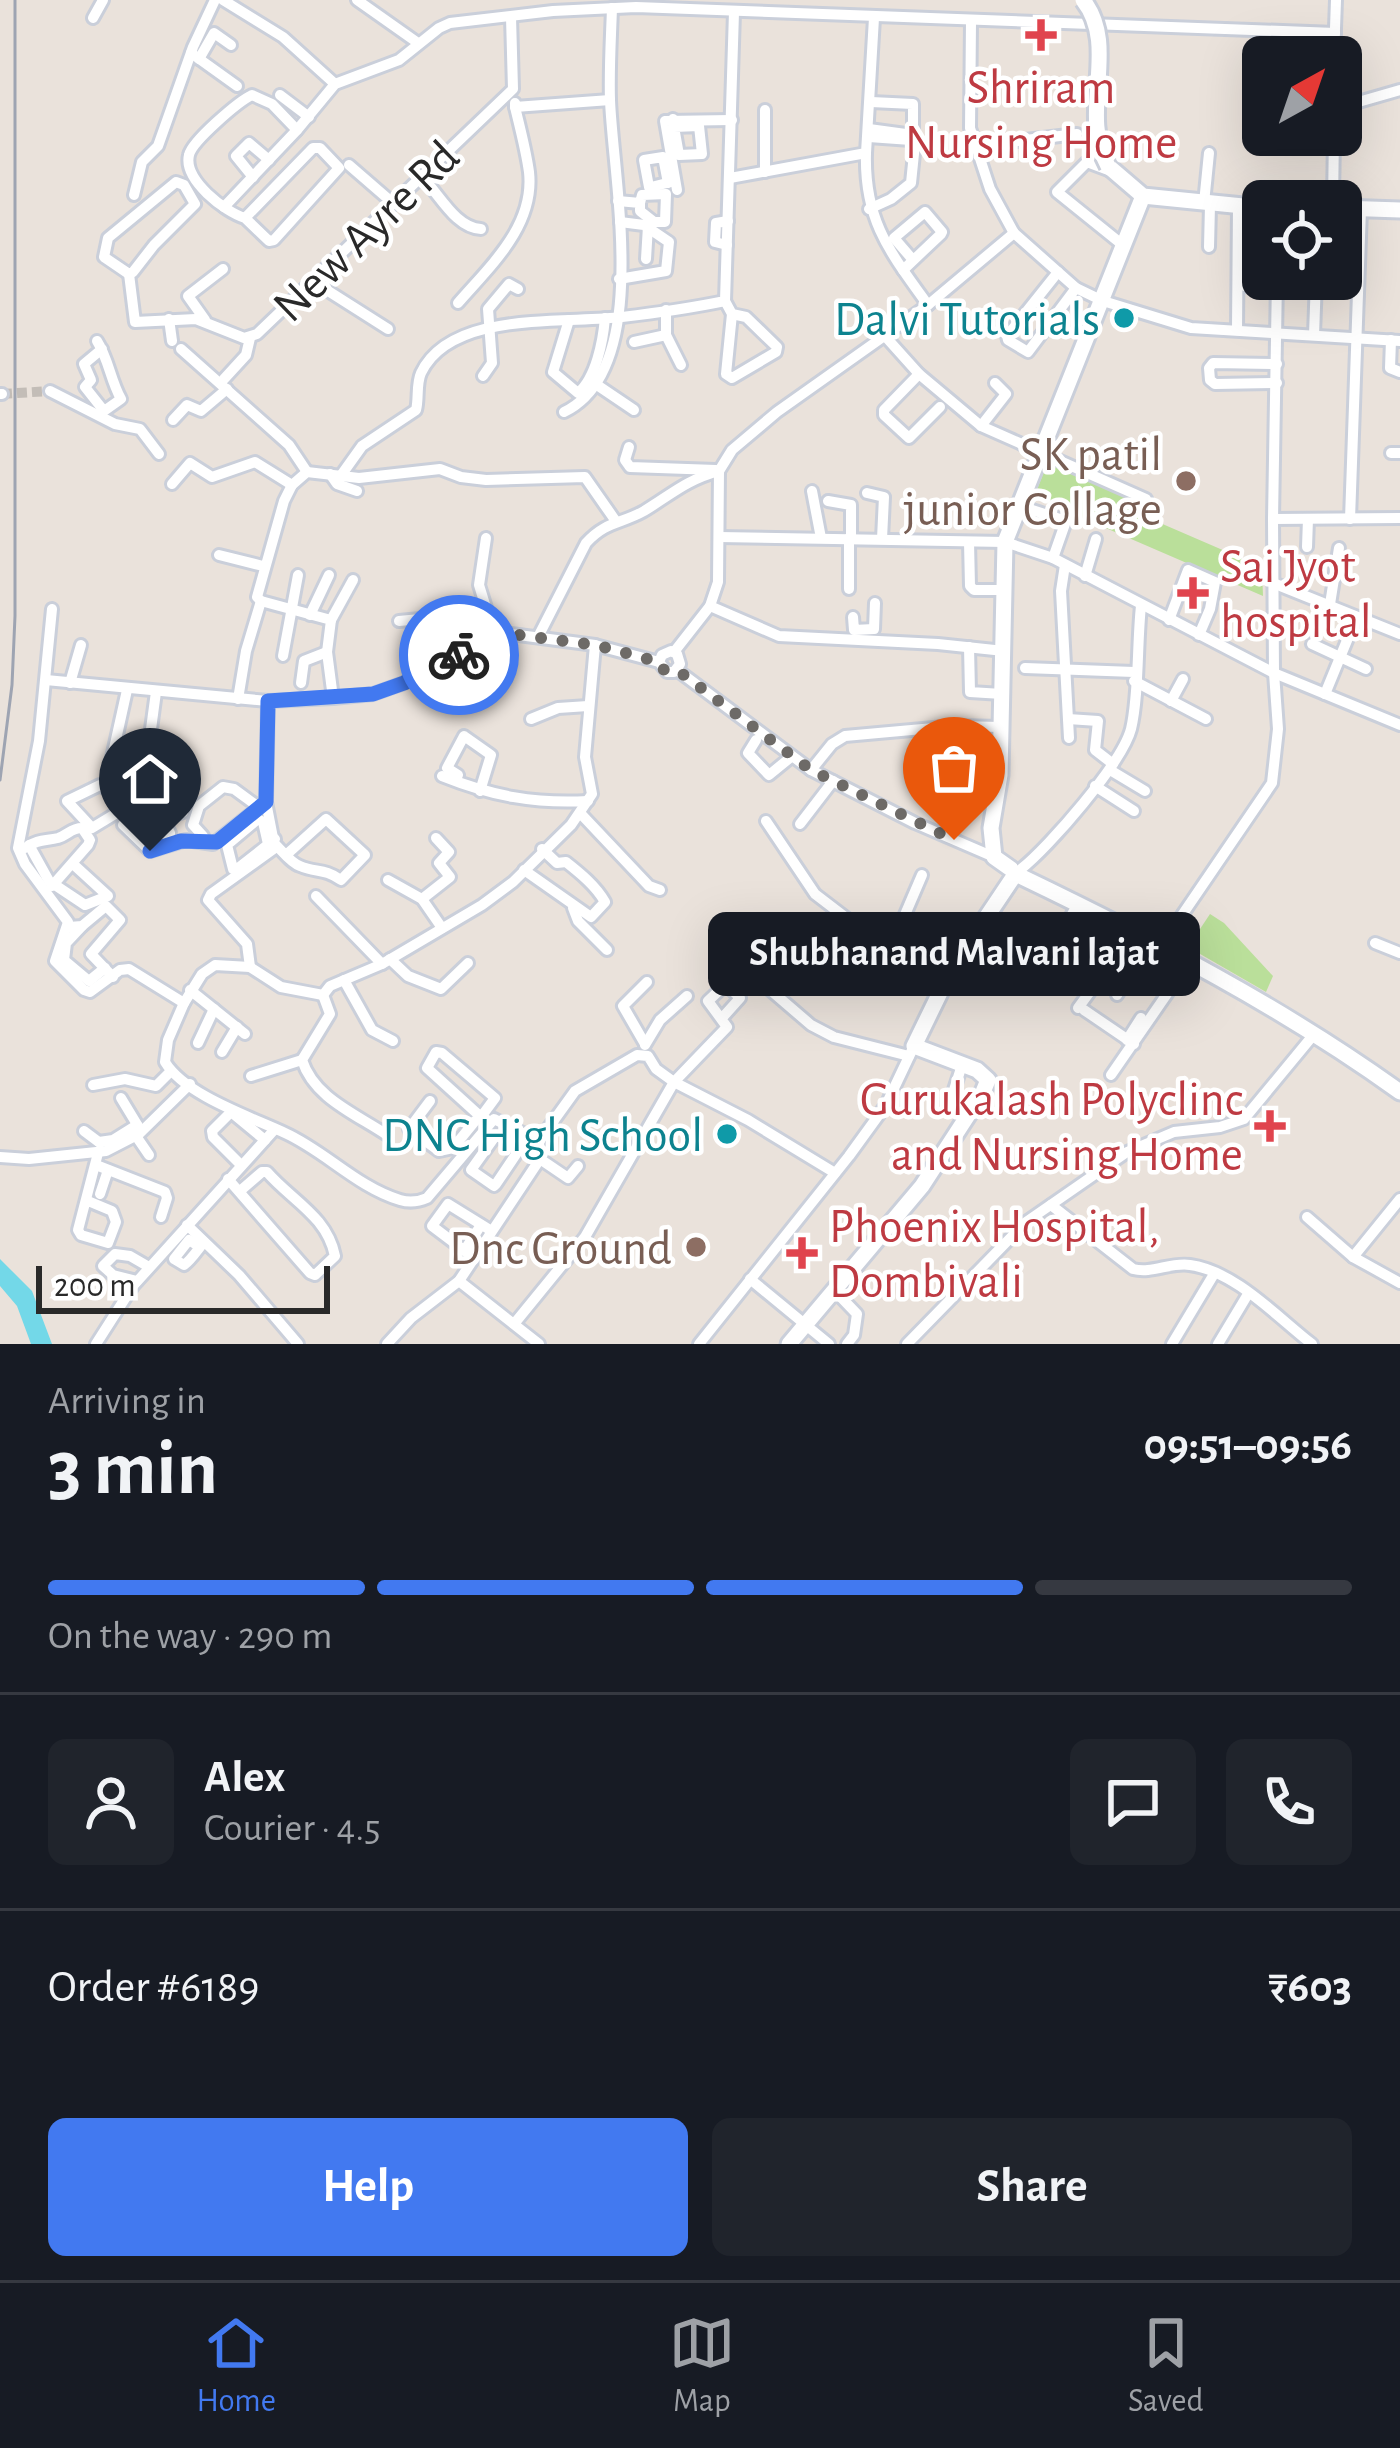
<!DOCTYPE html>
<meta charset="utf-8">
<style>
body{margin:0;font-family:"Alegreya Sans",sans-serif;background:#20242c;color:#f1f3f6;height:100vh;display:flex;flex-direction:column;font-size:45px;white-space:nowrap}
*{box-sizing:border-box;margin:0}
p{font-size:39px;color:#9ea1a6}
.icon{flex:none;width:66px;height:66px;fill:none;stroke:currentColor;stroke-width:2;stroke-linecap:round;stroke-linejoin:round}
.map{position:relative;height:1344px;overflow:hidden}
.side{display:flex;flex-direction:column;background:#171b24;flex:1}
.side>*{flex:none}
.needle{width:78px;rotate:40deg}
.fabs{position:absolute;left:1242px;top:36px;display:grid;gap:24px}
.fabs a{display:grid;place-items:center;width:120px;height:120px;border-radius:18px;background:#171b24;box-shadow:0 12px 48px #0002;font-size:60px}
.scale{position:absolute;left:36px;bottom:30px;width:294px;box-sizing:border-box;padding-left:12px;border:6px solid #292929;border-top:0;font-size:33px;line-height:42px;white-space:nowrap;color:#292929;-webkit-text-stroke:9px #fff;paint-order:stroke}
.pin{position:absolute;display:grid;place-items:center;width:102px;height:102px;color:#fff;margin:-123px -51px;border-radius:50% 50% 50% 0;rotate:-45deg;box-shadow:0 0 12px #0007}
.pin .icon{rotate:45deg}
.courier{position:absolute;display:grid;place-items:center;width:120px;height:120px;margin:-60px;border:9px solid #4279f0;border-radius:50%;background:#fff;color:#222;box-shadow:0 3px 15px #0007}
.bubble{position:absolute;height:84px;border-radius:18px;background:#171b24;box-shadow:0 12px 48px #0002;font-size:39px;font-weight:700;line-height:84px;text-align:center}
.overview em{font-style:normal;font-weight:700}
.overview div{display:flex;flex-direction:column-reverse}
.overview{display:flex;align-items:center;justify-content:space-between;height:204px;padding:0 48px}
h1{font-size:78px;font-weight:700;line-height:90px}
.bar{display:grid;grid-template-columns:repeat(4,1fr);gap:18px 12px;align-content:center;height:144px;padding:0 48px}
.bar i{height:15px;border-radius:9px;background:#363941}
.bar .selected{background:#4279f0}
.bar p{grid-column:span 4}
.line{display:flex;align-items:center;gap:30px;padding:0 48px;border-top:3px solid #363941}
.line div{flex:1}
.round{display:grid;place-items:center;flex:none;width:126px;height:126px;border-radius:18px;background:#20242c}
.primary-button{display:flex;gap:24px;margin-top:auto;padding:24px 48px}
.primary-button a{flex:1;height:138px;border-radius:18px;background:#4279f0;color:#fff;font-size:48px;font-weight:700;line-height:138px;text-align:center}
.primary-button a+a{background:#20242c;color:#f1f3f6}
.tab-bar{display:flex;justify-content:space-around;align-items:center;height:168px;border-top:3px solid #363941;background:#171b24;font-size:33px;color:#9ea1a6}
.tab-bar a{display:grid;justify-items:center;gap:6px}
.tab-bar .selected{color:#4279f0}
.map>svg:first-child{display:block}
.green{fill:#badf9a}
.water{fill:#73d8e8}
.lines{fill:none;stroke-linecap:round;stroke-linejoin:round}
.street-tunnel{stroke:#c3bdb7;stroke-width:10;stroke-dasharray:10 5;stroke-linecap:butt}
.street-casing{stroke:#cacfda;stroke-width:16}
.secondary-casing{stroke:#cacfda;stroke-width:21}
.street{stroke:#fff;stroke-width:10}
.secondary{stroke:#fff;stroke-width:15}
.rail{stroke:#9ea4b2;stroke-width:3}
.secondary-bridge-casing{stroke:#cacfda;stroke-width:21;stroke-linecap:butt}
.secondary-bridge{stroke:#fff;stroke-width:15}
.done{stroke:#6d6a67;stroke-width:12;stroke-dasharray:0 21.6}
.route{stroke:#4279f0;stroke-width:15}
.health-dot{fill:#e0444e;stroke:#fff;stroke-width:4.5}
.culture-dot{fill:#0f9aa8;stroke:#fff;stroke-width:4.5}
.education-dot{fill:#8d6e63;stroke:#fff;stroke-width:4.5}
.labels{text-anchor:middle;stroke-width:9;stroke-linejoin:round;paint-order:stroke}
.health-label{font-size:48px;fill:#be3a42;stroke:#fff;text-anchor:start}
.street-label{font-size:48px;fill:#292929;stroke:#fff}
.culture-label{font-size:48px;fill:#0d838f;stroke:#fff;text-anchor:end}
.education-label{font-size:48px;fill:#785e54;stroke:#fff;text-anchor:end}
</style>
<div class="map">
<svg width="1400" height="1344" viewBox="0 0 1400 1344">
<rect width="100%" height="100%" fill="#eae2db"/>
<g class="green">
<path d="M1049,459l94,42 1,15 118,51 1,29 -229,-99z"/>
<path d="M995,910l57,28 -25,46c-26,5 -44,-6 -58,-27z"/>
<path d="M1210,914l14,9 49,53 -7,16 -78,-45z"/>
</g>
<path class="water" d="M0,1259l32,32 20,53h-21l-14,-38 -17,-20z"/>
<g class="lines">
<path class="street-tunnel" d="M2,394l48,-3"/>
<defs>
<g id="street">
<path d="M223,0l60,37 52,47"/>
<path d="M357,0l61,43"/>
<path d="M93,18l10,-18"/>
<path d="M971,22l-1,106 20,61 24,44 62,55 27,13 88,27 209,13"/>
<path d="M191,53l46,33"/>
<path d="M1334,57l2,-57"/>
<path d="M199,59l15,-26 17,12"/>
<path d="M280,95l29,22"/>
<path d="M515,103v4l95,-7"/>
<path d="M1341,107l59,-17"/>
<path d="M673,119l1,8 5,28 23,-1 -3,-28 -25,1"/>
<path d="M869,129l44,6v-31l-42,-2"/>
<path d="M869,137l42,3 4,4 -4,39 -20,16 -22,10"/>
<path d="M974,146l103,-12"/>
<path d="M866,153c-2,68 24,99 62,152"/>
<path d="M349,165l45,39"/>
<path d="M1111,171l-24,-9 -30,30 67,54"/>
<path d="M765,172v-62"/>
<path d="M421,176c18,17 34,52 60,53"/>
<path d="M253,177l-17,-21 13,-13 20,17"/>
<path d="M730,178l136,-25 8,-135"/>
<path d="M176,182l8,3 11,19 -41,41 -21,27 -4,2 -25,-17 4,-19z"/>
<path d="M668,183l-5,-26 -19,3 5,27h2l24,-6"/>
<path d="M677,190l-12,-69 67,-1"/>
<path d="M134,195l8,-33 16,-16 35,-99 22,-47"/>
<path d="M618,201l22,2 2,-8 24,-1 -1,28h-11l-14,-11v-8"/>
<path d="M1333,201l1,-66"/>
<path d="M1204,203l5,-50"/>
<path d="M224,207l73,-77 38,-46 64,-24 40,-32 11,-5 103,-12 83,-4 699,26"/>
<path d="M245,218l24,23 5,-1 65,-72 -19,-20h-7l-68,70c-20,-6 -62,-38 -56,-63 3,-14 50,-54 63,-60l20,9 25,26"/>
<path d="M727,245l-12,-3 1,-19 12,-2"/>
<path d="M1209,247l1,-42"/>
<path d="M1263,256l-18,2v28l32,3"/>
<path d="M646,259l2,-33"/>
<path d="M903,270l38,-36 1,-2 -17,-20 -31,26 19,22"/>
<path d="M1058,272l-51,64 1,4 20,12 48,-64"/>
<path d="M129,274l6,48 61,-3 48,19 13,-4 256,-245 -2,-72"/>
<path d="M619,279l47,-8 3,-29 -25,-17 -24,-3"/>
<path d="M314,282l74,47"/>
<path d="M725,301l7,13 14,3 31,30 -1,5 -44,26 -6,-4 6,-60"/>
<path d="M458,303c32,-37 77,-77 71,-131 -3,-22 -9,-44 -14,-65"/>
<path d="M666,310v25l15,30"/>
<path d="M169,319l3,22"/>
<path d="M205,320l-17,-24 35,-27"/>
<path d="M569,320l-16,52 25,21c18,-15 25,-52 27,-75"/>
<path d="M1237,330l1,-123"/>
<path d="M884,335l35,39 62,52 165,73"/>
<path d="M1314,335l2,-56"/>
<path d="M1391,340l-1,28 10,4"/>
<path d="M97,341c12,19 13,38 24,58l-17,12 -19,-24 6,-7 -7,-16 18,-15"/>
<path d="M634,342l32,-7"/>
<path d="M181,349l108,96 18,27"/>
<path d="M919,374l-35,36v5l25,23 31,-31"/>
<path d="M483,376l9,-13 -4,-54 21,-25 9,5"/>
<path d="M224,379l22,-24 4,-17"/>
<path d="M1277,383l-62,1 -5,-4 -1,-12 4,-5 64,1"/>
<path d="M597,385l37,25"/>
<path d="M50,391l65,33 25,5 19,25"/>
<path d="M0,394h2"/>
<path d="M564,412c89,-43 49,-231 46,-312 -1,-31 1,-62 2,-92"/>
<path d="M173,420l14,-15 14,6 26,-22"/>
<path d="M981,426l25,-32 -11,-11"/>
<path d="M629,447l-4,13 5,7 86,3"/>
<path d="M1391,453h9"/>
<path d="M330,474l7,10 20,7"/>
<path d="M342,474l20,-28 54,-36c3,-11 0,-26 5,-37 30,-63 144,-49 201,-56 34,-4 69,-9 103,-16l9,-289"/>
<path d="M172,484l18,-21 22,14 43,-15 37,23"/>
<path d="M812,491l9,47"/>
<path d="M867,493l17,4 -2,42"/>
<path d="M828,501l23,4v33"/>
<path d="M1020,506l46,15 -13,37"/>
<path d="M1273,519l127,-1"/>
<path d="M1350,519l11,-310"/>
<path d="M719,537l286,5 48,16 221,115 126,52"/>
<path d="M486,538l-7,47 16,52"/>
<path d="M849,538v51"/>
<path d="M969,542l1,44 4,4h31"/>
<path d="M1307,547l1,-28"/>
<path d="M219,555l44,11"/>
<path d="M1065,565l-4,26 8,147"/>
<path d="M1085,576l11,-37"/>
<path d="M1273,583l127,51"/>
<path d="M1330,604l9,-56"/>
<path d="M710,606l69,30 159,8 66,7"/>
<path d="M52,609l-13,132 -21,107 7,16 43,58 -13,39 29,29 6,2 30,-22 9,-1 55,34 -16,37 -3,22c20,33 86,55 120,71 40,18 72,54 115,67 10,3 18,2 27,-2l67,-79 45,22 36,-50 62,-36 11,1 8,13 18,13 53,-55 -19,-26 18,-17 14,14 -18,20"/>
<path d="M310,615l19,-40"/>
<path d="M853,617l1,13 20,-1 1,-26"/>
<path d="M331,620l22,-40"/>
<path d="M1169,620l19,-50 27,12 -5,27 -11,26"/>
<path d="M399,621l21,-2 47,31"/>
<path d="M539,635l47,-92c20,-22 35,-19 58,-32 28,-17 42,-31 75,-40"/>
<path d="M1312,644l54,25"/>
<path d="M969,647l1,45 32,2"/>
<path d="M674,652l36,-46 8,-24 1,-111 13,-21 45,-38 151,-107 86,-72"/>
<path d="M283,656l15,-81"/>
<path d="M1025,668l109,4"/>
<path d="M677,670l134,100 104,53 79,34"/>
<path d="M46,680l222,21 65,-3 40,-4 31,-11 63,-33 44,-16 84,11 64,17 8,10h7l6,-8 -3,-10 -6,-3 -9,4 -3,7"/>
<path d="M1134,681l72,38"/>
<path d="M70,683l11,-38"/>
<path d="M301,683l3,-22 23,-9"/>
<path d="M127,690l-16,72 3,4 66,3 3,43 -20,7"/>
<path d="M1325,694l23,-56"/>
<path d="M333,698l-6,-46 4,-32 -70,-19 -4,-4 27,-96 8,-16 15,-13 52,6 81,-9 21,8 25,3 99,-3 30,43"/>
<path d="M238,699l8,-48 15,-50"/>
<path d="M1171,701l12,-22"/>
<path d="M531,719l27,-11 30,-2"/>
<path d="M1068,719l30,2 -3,29 18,14"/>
<path d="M756,740l-8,13 21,22 22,-18"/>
<path d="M811,770l21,-26 13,-8 111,-10 45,1"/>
<path d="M1110,770l35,21"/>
<path d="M458,775l-11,-7 17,-32 27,19 -11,36"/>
<path d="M442,776c50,20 93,28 146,25"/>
<path d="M1095,786l39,25"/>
<path d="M125,808l-9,-13 -16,-10 -33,16 25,27 33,-20 26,32 6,3 13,-10 -26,-52 12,-89"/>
<path d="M581,814l68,72 11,4"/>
<path d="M766,821l49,73 47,36 89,40"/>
<path d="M800,824l33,-43"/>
<path d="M123,825l27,26 36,-11 27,4 53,-42"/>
<path d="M203,836l-10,-11 6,-19 24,-19 11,2 26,19"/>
<path d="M268,844l-5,-22 -5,-3 -31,26 6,24h4l38,-30"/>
<path d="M275,844c7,7 16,19 25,22 16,7 24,2 41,14l24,-25 -39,-36 -40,36"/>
<path d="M29,845l20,36 36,24 23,-9 -35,-32"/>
<path d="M25,848c13,-9 20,-7 33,-10 10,-3 13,-10 24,-10l8,12 -2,5 -36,41"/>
<path d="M1021,869c28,-22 101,-106 110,-140 8,-33 6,-87 10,-123"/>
<path d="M524,870l67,47 14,-15c-9,-16 -25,-29 -39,-40l-9,1 -15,-14"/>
<path d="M388,880l34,19 20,29"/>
<path d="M316,896l66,68"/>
<path d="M422,899l28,-22 -11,-14 10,-11 -13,-14"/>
<path d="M573,908l5,13 29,29"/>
<path d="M82,926l-16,17 -2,17 25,21 16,-13"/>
<path d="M69,927l13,-1 24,-20 14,14 -29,34 22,23"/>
<path d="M1061,933l17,-29"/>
<path d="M1375,943l25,10"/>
<path d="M892,945l30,-70"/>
<path d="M1161,946l111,-163 6,-54 -4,-56 -1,-154 4,-240"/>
<path d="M390,959l18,17 33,13 27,-26"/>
<path d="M250,967l-3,-23 -39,-44 3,-6 64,-46 -9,-46 2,-101"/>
<path d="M344,980l28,50 21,11"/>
<path d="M741,987l13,-11 57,49 23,12 75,19"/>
<path d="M190,990l55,44"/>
<path d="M323,995l7,19 -28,46c12,38 54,54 85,75"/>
<path d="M1117,995l34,-54"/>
<path d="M184,1003l18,-29 13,-9 35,2 31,20 42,8 7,-9 52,-22 100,-59 31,-23 58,-57 21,-31 -7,-37 10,-112"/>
<path d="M1078,1008l55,-75"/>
<path d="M1084,1010l50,34"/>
<path d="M1127,1040l14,-22"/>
<path d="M198,1043l16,-34"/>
<path d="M645,1044l-22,-38 24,-24"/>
<path d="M645,1045l15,-25 27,-24"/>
<path d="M222,1052l15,-25"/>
<path d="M436,1052l6,1 53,45 -14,19 -54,-49z"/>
<path d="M1111,1075l78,-113"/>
<path d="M251,1076l51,-16"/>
<path d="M93,1085l32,-6 31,7 14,-14"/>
<path d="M953,1093l9,-28"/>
<path d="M121,1098l20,33"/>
<path d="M430,1101l-21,28 30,22 14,-3 22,-27"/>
<path d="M84,1131l16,12"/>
<path d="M136,1136l13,19"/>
<path d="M99,1142l14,-2 24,-15"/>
<path d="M520,1149l-24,-14 -25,35 23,16 2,-2 31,-46"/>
<path d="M0,1157l29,2 77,-8 33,-17 51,-50"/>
<path d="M540,1159l28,19 10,-12"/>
<path d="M96,1165l69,27 2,6 -6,19"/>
<path d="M241,1165l-28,-28 -1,-6 19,-19 34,28"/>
<path d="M228,1179l82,94 5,2 20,-19c-8,-40 -44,-56 -68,-84h-5l-22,19"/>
<path d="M100,1194l8,-24"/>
<path d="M1400,1199l-47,58 47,26"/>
<path d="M88,1201l24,10 4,11 -8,21 -27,-8 -3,-5 20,-77"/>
<path d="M1051,1205l82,64c19,5 37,-7 57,-4 45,6 87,52 122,79"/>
<path d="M1307,1217l46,40"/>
<path d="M187,1225l52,50 59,69"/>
<path d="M200,1247l-11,-7 -15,19 10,6c8,-6 14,-16 20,-23"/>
<path d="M464,1251l17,-26"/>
<path d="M473,1257l-41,-31 16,-22 42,26"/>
<path d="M750,1279l79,65"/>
<path d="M137,1281l-24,-6 -10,-9 12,-12 15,2 19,11"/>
<path d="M459,1281l80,63"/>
<path d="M834,1290l23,24 -3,21 -7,9"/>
<path d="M514,1324l71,-87 89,-155 74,38 87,53"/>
<path d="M96,1344l37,-58 142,-157"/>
<path d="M387,1344l24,-26 48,-37 81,-122 -1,-18"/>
<path d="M699,1344l150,-188 37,-51 28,-59"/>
<path d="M907,1344l119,-122 101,-70 47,-20 46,-5 24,-8 71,-86"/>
<path d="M1172,1344l42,-70"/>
<path d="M1218,1344l30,-50"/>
</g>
<g id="secondary">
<path d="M1108,166l35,30 120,12"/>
<path d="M1341,208l59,2"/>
<path d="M1011,869l-17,-12 -3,-29 9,-53 5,-233 138,-346"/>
<path d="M1022,877c131,63 260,130 378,215"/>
<path d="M789,1344l133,-158 61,-94 5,-12 -11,-10 -63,-24 37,-76 61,-91"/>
</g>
</defs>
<use href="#street" class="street-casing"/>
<use href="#secondary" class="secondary-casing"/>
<use href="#street" class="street"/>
<use href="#secondary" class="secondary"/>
<path class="rail" d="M0,780l12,-95 3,-69v-616"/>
<defs>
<path id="secondary-bridge" d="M1083,0c37,47 -5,112 25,166"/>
</defs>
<use href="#secondary-bridge" class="secondary-bridge-casing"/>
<use href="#secondary-bridge" class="secondary-bridge"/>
</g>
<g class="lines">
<path class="done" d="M459,655l52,-21 85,11 63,17 5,8h13l134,100 143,70"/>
<path class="route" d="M150,851l31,-10 36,1 49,-40 2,-101 105,-7 31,-11 55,-28"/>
</g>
<g class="health-dot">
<path d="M1035 17h12v12h12v12h-12v12h-12v-12h-12v-12h12z"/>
<path d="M1187 575h12v12h12v12h-12v12h-12v-12h-12v-12h12z"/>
<path d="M1264 1108h12v12h12v12h-12v12h-12v-12h-12v-12h12z"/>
<path d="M796 1235h12v12h12v12h-12v12h-12v-12h-12v-12h12z"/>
</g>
<g class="culture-dot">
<circle cx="1124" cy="318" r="12"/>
<circle cx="727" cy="1134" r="12"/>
</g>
<g class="education-dot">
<circle cx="1186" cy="481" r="12"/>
<circle cx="696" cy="1247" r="12"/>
</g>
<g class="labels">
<g class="health-label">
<text x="1041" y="103" text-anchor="middle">Shriram<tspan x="1041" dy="55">Nursing Home</tspan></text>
<text x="1220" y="582">Sai Jyot<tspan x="1220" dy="55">hospital</tspan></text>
<text x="1243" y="1115" text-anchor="end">Gurukalash Polyclinc<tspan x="1243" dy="55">and Nursing Home</tspan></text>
<text x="829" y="1242">Phoenix Hospital,<tspan x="829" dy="55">Dombivali</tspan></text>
</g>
<g class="street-label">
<text transform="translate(365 230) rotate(-44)" y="17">New Ayre Rd</text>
</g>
<g class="culture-label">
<text x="1100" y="335">Dalvi Tutorials</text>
<text x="703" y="1151">DNC High School</text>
</g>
<g class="education-label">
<text x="1162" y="470">SK patil<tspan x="1162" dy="55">junior Collage</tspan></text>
<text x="672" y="1264">Dnc Ground</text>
</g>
</g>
</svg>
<div class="fabs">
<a><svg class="needle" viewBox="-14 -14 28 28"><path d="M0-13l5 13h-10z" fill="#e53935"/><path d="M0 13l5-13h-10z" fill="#9ea1a6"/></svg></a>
<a><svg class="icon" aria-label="locate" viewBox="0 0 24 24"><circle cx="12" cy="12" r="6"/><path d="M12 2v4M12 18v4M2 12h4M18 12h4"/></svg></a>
</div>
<div class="scale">200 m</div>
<div class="pin" style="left:954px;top:840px;background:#ea580c"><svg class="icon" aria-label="bag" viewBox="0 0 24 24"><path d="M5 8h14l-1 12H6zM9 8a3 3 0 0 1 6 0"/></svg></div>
<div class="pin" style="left:150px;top:851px;background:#1f2937"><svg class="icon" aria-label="home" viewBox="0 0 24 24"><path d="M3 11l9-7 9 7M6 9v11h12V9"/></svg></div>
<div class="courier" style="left:459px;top:655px"><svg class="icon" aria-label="bike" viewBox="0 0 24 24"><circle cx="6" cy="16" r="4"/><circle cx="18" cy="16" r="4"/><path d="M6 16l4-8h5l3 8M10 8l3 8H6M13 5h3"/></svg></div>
<div class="bubble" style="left:708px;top:912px;width:492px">Shubhanand Malvani lajat</div>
</div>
<section class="side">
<div class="overview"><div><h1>3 min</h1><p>Arriving in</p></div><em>09:51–09:56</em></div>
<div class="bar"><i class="selected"></i><i class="selected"></i><i class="selected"></i><i></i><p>On the way · 290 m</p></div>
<div class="line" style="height:216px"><a class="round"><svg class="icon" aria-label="person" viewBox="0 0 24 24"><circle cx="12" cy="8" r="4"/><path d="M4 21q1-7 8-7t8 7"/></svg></a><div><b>Alex</b><p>Courier · 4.5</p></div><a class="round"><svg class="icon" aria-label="chat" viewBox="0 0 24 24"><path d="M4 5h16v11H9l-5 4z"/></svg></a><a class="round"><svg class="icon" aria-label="phone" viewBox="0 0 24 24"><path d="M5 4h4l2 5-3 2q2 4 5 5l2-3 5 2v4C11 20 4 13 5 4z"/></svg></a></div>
<div class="line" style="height:156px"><div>Order #6189</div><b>₹603</b></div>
<div class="primary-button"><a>Help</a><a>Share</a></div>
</section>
<nav class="tab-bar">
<a class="selected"><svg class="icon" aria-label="home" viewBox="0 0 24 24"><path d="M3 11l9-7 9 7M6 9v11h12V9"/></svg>Home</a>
<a><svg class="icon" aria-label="map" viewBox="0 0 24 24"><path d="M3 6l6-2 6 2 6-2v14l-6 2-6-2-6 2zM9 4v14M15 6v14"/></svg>Map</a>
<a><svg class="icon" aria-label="saved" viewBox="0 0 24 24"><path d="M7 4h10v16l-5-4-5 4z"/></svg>Saved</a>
</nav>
